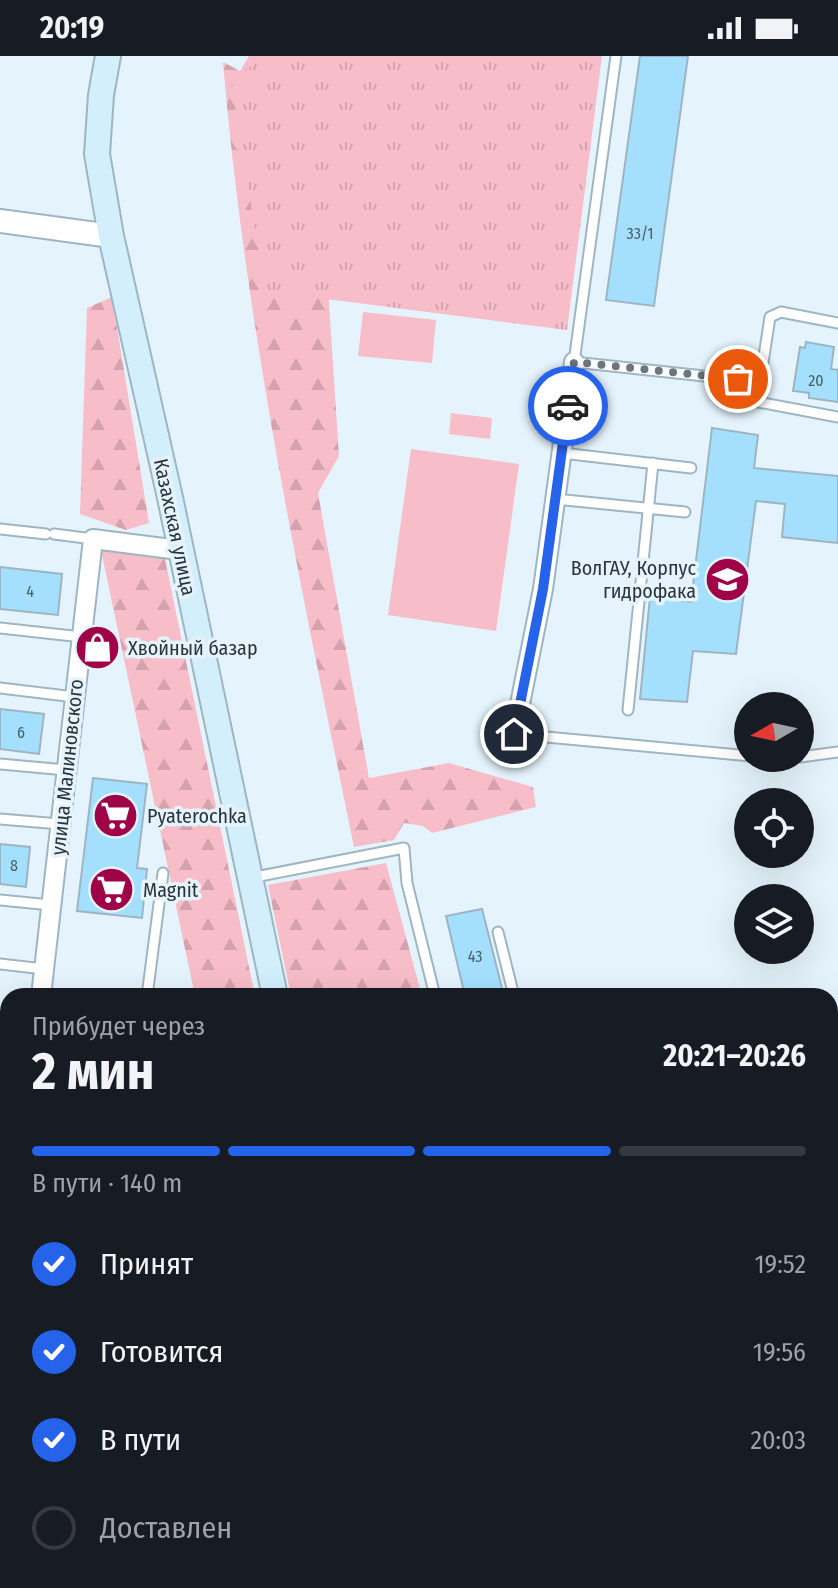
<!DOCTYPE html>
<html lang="ru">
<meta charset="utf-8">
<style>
body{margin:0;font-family:"Fira Sans Condensed",sans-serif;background:#242831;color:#f1f3f6;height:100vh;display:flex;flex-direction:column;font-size:30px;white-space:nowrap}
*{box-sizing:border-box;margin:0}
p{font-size:26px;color:#9ea1a6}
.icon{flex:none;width:44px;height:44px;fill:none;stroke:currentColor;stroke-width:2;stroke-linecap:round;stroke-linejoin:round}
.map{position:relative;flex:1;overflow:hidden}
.sheet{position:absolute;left:0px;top:932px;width:838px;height:600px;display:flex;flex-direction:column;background:#171b24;border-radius:24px 24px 0 0;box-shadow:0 8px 32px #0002}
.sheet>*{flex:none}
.needle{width:52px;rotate:261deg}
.buttons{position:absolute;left:734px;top:636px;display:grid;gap:16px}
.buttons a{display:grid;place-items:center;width:80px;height:80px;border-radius:50%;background:#171b24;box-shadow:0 8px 32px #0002;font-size:40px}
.pin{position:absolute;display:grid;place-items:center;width:68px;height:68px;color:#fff;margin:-34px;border:4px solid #fff;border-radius:50%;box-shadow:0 2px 8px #0007}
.courier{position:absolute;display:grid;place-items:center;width:80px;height:80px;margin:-40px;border:6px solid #2563eb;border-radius:50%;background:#fff;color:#222;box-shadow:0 2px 10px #0007}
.summary em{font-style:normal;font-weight:700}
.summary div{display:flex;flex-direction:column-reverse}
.summary{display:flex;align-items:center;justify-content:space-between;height:136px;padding:0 32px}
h1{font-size:52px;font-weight:700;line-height:60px}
.bar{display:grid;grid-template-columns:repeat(4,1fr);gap:12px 8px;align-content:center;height:96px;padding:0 32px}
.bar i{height:10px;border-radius:6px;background:#363941}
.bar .active{background:#2563eb}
.bar p{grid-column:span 4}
ol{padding:0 32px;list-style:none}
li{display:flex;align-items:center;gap:24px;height:88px}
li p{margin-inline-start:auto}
li .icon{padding:8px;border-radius:50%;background:#2563eb;color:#fff;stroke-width:4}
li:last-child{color:#9ea1a6}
li i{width:44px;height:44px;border:4px solid #363941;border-radius:50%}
.status{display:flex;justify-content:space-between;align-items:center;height:56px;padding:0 40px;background:#171b24;direction:ltr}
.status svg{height:22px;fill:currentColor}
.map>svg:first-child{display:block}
.grass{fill:#f7bdc8}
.forest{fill:url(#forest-firs)}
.park{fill:url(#park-tufts)}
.building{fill:#a4e0fe;stroke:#9db5c2;stroke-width:2}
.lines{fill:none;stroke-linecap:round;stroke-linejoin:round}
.service-casing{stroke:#9eb6c3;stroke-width:13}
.minor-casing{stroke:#9eb6c3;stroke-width:22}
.tertiary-casing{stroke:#9eb6c3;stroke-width:26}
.secondary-casing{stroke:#9eb6c3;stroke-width:28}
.service{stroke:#fff;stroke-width:9}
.minor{stroke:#fff;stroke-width:18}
.tertiary{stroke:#fff;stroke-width:22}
.secondary{stroke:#d3effc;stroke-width:24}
.done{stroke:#6b777d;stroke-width:8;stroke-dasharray:0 14.4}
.route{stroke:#2563eb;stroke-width:10}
.labels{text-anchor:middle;stroke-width:7;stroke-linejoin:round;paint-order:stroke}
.number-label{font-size:16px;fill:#485f6a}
.street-label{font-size:20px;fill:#2a3439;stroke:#e5f4fc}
.poi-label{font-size:20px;fill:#2a3439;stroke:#e5f4fc;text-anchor:start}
</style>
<div class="status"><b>20:19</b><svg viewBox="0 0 49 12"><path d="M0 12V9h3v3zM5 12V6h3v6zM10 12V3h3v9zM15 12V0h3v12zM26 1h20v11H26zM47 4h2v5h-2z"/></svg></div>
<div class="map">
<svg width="838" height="1532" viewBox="0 0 838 1532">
<defs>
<pattern id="forest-firs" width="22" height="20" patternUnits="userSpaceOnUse" patternTransform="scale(2)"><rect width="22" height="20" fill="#f7bdc8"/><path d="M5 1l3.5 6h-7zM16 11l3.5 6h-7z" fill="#d4a3ad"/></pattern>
<pattern id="park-tufts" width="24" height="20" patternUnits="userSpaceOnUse" patternTransform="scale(2)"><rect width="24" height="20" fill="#f7bdc8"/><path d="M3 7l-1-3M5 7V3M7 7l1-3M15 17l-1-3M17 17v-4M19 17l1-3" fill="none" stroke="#d4a3ad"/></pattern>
</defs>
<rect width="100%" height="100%" fill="#e5f4fc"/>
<g class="grass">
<path d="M363,256l73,8 -4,43 -74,-7z"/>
<path d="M451,357l41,5 -2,21 -41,-5z"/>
<path d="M411,393l108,15 -23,167 -108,-16z"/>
<path d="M830,1379h8v153h-62l-2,-8h56z"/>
<path d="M444,1524h100l2,8h-100z"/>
</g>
<g class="forest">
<path d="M249,0h44l27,110 19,290 -21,37 51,285 80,-15 84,24 3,20 -104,26 -9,-7 -19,-3 -10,17 -40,7c-53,-259 -109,-521 -131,-785l17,9z"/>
<path d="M112,241l37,226 -23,7 -46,-16 7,-206z"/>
<path d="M101,494l64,9 90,437h-60z"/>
<path d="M386,807l36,133h-131l-23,-111z"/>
</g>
<path class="park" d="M255,0h347l-35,274 -302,-39 -35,-215 24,-11z"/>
<g class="building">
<path d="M640,0h48l-34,250 -48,-6z"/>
<path d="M806,286l28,5 -3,22 7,1v32l-29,-4v-5l-16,-2 7,-44 5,1z"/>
<path d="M712,372l46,7 -4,33 84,8v67l-56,-6 3,-33 -29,-3 -20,153 -43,-3 -6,51 -47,-3 10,-102 41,5z"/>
<path d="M0,511l62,7 -4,41 -58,-6z"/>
<path d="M0,653l44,5 -5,40 -39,-5z"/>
<path d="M93,722l54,6 -10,84 10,1 -5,49 -65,-7z"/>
<path d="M0,788l30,3 -4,40 -26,-3z"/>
<path d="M482,853l22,87h-39l-19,-80z"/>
</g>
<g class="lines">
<defs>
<g id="service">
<path d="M616,0l-42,306 186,20 10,-65 11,-5 57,11"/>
<path d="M760,326l-2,20 80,15"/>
<path d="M562,397l129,15"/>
<path d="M555,443l130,13"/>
<path d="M0,473l46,5"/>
<path d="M54,478l39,5"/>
<path d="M0,572l82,9"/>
<path d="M0,632l75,9"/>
<path d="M628,654l25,-247"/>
<path d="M514,678l257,24"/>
<path d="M800,701l38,-5"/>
<path d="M0,708l66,6"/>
<path d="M0,763l60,5"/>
<path d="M250,822l154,-30 3,35 28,113"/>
<path d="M0,844l51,5"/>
<path d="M498,876l16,64"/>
<path d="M0,908l44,5"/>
<path d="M147,940l16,-123"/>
<path d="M830,971l8,-3"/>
<path d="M0,984l8,1"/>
<path d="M0,1213l8,1"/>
<path d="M830,1370l8,-1"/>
</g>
<g id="minor">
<path d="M514,678l29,-145 31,-227"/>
<path d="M41,940l52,-457 86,11"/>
<path d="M0,1297l8,-69"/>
<path d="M83,1532l1,-8"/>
<path d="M257,1532l1,-8"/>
</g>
<path id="tertiary" d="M0,165l111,15"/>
<g id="secondary">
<path d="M108,0l-7,39 -4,59 14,82 58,257 106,503"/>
<path d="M400,1524l2,8"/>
</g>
</defs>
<use href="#service" class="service-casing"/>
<use href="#minor" class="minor-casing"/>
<use href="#tertiary" class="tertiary-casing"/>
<use href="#secondary" class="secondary-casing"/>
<use href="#service" class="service"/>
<use href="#minor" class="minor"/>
<use href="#tertiary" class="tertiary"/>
<use href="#secondary" class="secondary"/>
</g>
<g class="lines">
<path class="done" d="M568,350l6,-44 164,17"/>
<path class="route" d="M514,678l29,-145 25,-183"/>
</g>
<defs>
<symbol id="university-disc" viewBox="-11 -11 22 22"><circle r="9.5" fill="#9f0448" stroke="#e5f4fc"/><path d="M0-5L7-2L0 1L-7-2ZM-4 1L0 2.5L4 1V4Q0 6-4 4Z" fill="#fff"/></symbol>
<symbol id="shop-disc" viewBox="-11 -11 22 22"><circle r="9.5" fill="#9f0448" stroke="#e5f4fc"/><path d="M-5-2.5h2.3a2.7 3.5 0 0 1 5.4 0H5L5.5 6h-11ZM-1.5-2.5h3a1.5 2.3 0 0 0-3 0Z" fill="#fff"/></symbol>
<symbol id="supermarket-disc" viewBox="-11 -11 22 22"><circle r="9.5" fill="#9f0448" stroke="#e5f4fc"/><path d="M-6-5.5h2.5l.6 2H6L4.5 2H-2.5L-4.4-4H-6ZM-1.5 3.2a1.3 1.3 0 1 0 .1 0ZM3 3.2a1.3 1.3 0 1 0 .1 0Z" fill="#fff"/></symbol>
</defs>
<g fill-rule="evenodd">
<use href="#university-disc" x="702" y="498" width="51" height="51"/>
<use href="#shop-disc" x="72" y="566" width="51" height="51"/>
<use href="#supermarket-disc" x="90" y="734" width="51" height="51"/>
<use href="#supermarket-disc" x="86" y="808" width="51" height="51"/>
</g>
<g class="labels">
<g class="number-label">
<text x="640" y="183">33/1</text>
<text x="816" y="330">20</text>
<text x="30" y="541">4</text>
<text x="21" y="682">6</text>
<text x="14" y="815">8</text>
<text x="475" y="906">43</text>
</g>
<g class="street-label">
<text transform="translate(175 471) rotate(78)" y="7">Казахская улица</text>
<text transform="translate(67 711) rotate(-84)" y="7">улица Малиновского</text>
</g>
<g class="poi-label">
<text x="696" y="519" text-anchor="end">ВолГАУ, Корпус<tspan x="696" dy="23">гидрофака</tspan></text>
<text x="128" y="599">Хвойный базар</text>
<text x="147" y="767">Pyaterochka</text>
<text x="143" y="841">Magnit</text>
</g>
</g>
</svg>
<div class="buttons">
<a><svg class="needle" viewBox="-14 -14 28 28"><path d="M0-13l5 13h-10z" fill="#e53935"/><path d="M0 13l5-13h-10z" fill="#9ea1a6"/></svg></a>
<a><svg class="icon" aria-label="locate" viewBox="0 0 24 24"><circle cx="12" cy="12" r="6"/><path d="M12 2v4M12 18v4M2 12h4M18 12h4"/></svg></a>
<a><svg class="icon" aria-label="layers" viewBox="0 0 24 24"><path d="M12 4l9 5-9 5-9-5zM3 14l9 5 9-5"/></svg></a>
</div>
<div class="pin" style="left:738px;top:323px;background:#ea580c"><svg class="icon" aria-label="bag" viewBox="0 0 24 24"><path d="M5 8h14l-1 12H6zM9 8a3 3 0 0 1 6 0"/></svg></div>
<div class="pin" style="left:514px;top:678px;background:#1f2937"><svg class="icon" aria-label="home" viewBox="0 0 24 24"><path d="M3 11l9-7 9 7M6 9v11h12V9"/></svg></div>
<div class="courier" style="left:568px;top:350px"><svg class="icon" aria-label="car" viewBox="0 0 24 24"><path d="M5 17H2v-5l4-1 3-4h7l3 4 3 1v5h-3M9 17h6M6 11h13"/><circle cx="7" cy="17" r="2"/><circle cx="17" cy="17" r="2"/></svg></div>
<section class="sheet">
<div class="summary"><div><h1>2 мин</h1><p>Прибудет через</p></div><em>20:21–20:26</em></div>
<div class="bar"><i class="active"></i><i class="active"></i><i class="active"></i><i></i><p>В пути · 140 m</p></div>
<ol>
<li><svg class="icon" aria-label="check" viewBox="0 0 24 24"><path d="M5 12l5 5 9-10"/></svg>Принят<p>19:52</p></li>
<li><svg class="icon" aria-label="check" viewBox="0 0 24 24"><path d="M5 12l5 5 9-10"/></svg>Готовится<p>19:56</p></li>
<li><svg class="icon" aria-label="check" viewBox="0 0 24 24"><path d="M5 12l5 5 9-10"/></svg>В пути<p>20:03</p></li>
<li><i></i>Доставлен</li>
</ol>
</section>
</div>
